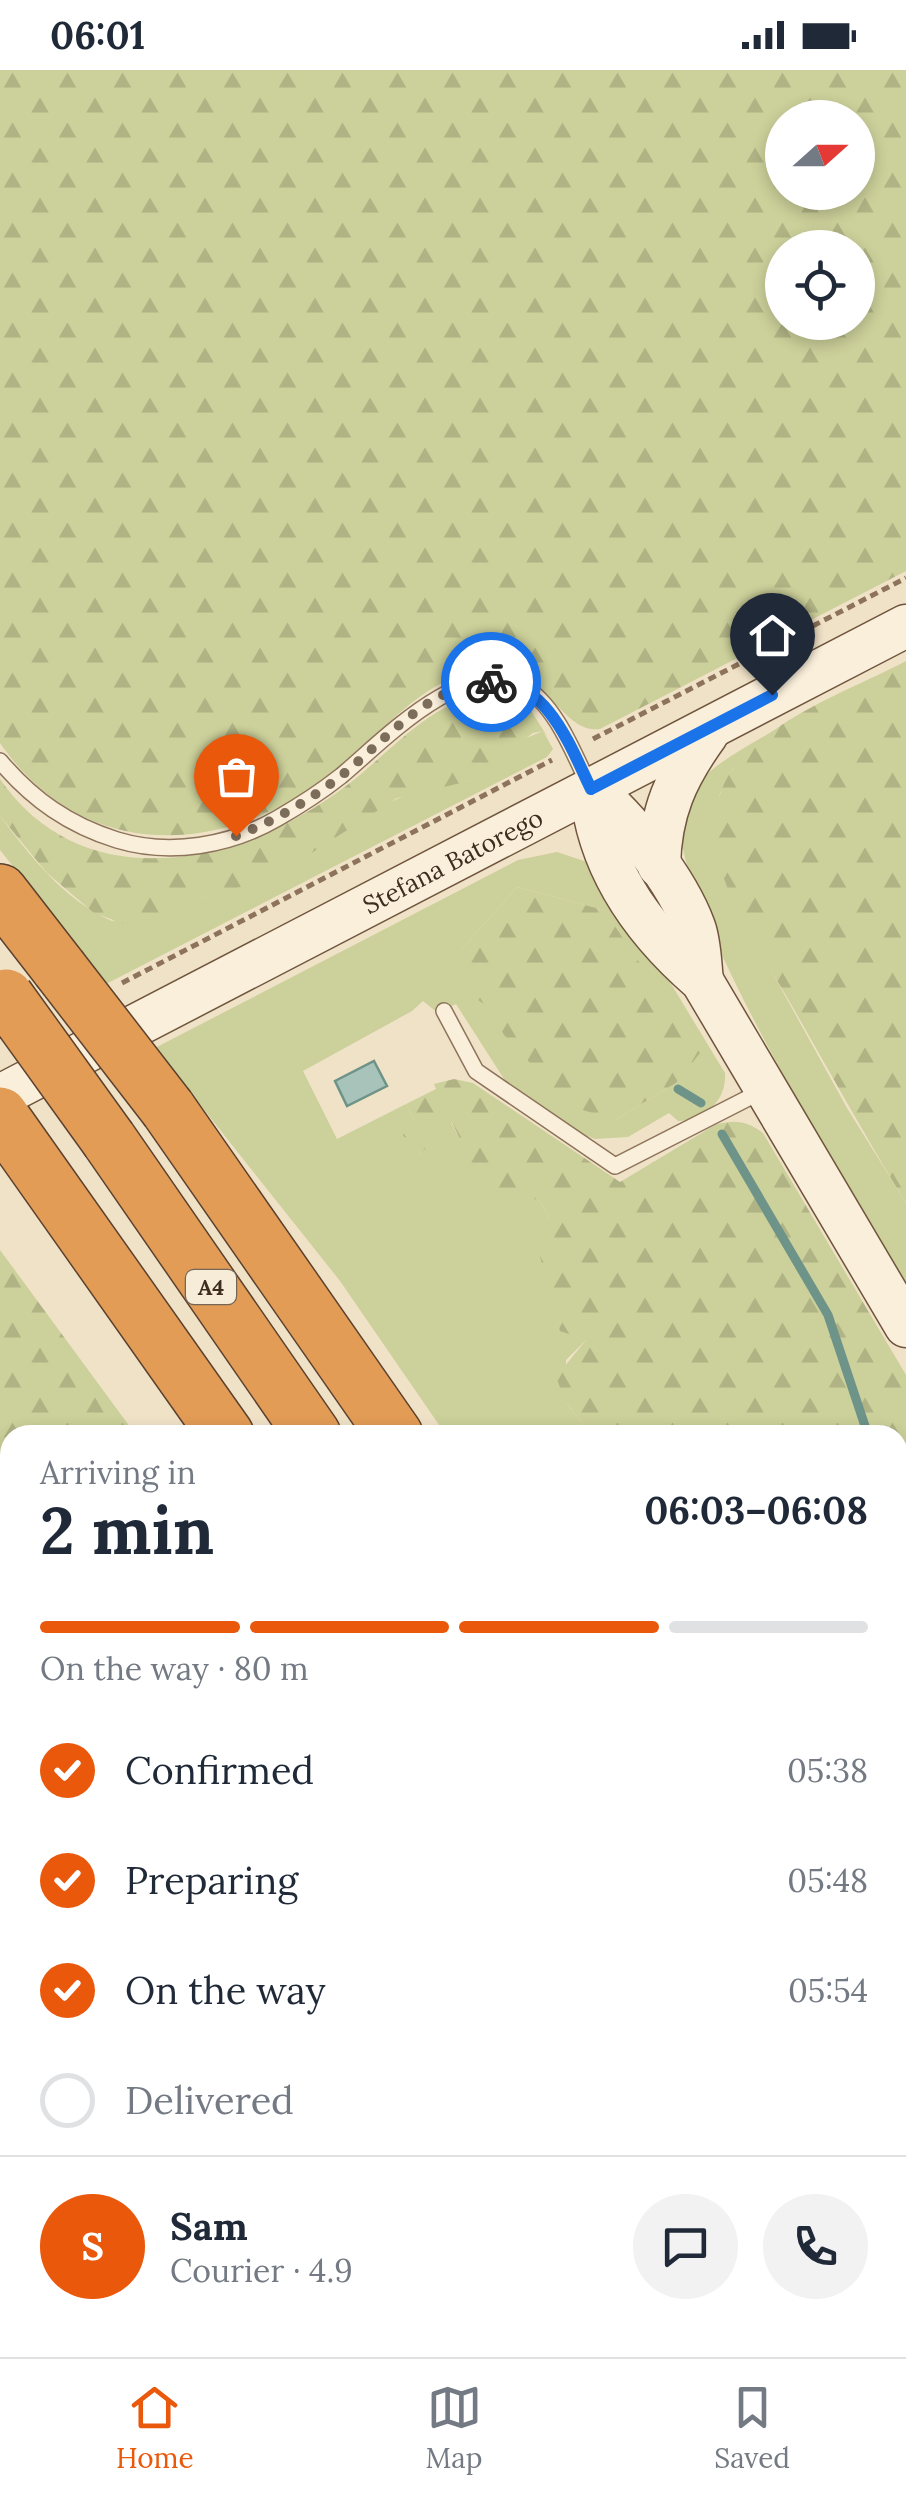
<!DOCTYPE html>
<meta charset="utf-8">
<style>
body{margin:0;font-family:Lora,serif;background:#f2f2f3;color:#1f2937;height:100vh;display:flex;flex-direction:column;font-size:38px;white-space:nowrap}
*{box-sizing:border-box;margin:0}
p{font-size:32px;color:#747a83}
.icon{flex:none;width:55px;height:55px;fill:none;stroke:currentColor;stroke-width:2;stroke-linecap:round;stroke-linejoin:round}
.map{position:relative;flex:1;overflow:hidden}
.panel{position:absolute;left:0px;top:1355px;width:908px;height:932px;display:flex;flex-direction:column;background:#fff;border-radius:30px 30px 0 0;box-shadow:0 5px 15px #0003}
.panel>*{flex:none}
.needle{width:65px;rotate:69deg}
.controls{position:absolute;left:765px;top:30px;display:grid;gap:20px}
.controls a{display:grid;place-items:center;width:110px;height:110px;border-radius:50%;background:#fff;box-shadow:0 5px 15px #0003;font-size:50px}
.pin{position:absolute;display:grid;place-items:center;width:85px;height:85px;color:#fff;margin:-102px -42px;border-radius:50% 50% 50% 0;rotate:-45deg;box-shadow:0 0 10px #0007}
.pin .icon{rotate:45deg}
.courier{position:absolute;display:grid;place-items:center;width:100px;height:100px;margin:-50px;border:8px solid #1a73e8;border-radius:50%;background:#fff;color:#222;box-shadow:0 2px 12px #0007}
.head em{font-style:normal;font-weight:700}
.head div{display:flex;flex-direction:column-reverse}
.head{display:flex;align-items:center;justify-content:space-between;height:170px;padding:0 40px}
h1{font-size:65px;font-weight:700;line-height:75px}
.bar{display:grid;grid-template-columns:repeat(4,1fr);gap:15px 10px;align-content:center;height:120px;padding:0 40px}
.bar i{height:12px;border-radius:8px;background:#e0e1e3}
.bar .on{background:#ea580c}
.bar p{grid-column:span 4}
.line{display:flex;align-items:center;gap:25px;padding:0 40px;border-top:2px solid #e0e1e3}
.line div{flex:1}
.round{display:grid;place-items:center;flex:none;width:105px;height:105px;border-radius:52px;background:#f2f2f3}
ol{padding:0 40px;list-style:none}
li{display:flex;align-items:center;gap:30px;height:110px}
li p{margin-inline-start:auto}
li .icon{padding:10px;border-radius:50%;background:#ea580c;color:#fff;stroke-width:4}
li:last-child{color:#747a83}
li i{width:55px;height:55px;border:5px solid #e0e1e3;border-radius:50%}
.status{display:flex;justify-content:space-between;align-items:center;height:70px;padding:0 50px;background:#fff;direction:ltr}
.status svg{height:28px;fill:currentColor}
.tab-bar{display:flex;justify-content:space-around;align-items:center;height:140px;border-top:2px solid #e0e1e3;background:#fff;font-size:28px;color:#747a83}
.tab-bar a{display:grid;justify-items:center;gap:5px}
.tab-bar .on{color:#ea580c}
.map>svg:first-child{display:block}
.grass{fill:#ccd09a;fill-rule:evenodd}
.forest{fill:url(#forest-firs);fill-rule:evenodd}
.water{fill:#a8c4ba;stroke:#6e9388;stroke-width:2.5}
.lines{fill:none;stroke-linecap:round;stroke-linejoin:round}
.stream{stroke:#6e9388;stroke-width:9}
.lane-casing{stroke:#8d735b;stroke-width:18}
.secondary-casing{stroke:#6f543e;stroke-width:45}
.highway-casing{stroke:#5b412f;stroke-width:58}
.path{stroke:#8d735b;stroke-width:5;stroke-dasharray:8 5;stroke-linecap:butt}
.lane{stroke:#faefdb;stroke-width:15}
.secondary{stroke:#faefdb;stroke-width:42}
.highway{stroke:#e29c55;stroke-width:55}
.highway-bridge-casing{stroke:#5b412f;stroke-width:58;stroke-linecap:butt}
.highway-bridge{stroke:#e29c55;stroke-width:55}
.done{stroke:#7c6c5a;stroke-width:10;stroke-dasharray:0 18}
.route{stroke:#1a73e8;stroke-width:12}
.labels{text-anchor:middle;stroke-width:8;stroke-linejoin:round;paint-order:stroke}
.shield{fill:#f7ecd7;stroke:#756656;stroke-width:2.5}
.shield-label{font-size:22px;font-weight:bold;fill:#3d2c1f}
.street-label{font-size:25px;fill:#3d2c1f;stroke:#f7ecd7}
</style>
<div class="status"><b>06:01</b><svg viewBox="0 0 49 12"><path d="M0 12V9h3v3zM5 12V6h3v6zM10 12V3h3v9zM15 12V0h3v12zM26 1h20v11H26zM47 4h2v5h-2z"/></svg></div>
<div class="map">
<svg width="906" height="2287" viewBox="0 0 906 2287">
<defs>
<pattern id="forest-firs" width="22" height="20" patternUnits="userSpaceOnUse" patternTransform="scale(2.5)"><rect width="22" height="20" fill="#ccd09a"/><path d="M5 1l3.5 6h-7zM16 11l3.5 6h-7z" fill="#b0b384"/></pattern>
</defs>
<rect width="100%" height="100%" fill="#f0e2c7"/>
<g class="grass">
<path d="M776,659l-44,41 -12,23 -5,26 30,104 102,185 59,95v82c-44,-75 -254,-409 -223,-479 17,-38 60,-56 93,-77z"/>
<path d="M543,661l10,18 -6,8 -441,227 -106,-134v-34c30,40 65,85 112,105l119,-32 66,-28 82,-54 38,-17 52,-9 50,-40z"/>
<path d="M557,782l33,11 20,20 115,190c2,28 -21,47 -47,48l-9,-8 -41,24 -33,2 -16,-6 -73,-51 -50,-78 -18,9 -15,-12 -11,10 -109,60 34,68 69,-35 8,15 4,37 33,-34 8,15 70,60 11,4 10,18 11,112 26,8 -21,21v43l26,32h-146l-106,-154 -185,-233 363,-188zM517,817l87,23 72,173 -61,37 -111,-85 -43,-85z"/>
<path d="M906,1596v230l-8,-60v-158z"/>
<path d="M0,1726l10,11v60l-10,-13z"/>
<path d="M898,1980l8,12v93l-8,-14z"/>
<path d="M269,2278h41l4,9h-41z"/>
</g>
<g class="forest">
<path d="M0,0h906v501l-306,158c-45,6 -48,-78 -147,-50 -37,10 -87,68 -119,93 -108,85 -250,93 -334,-29zM782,48h76v74h-76zM782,178h76v74h-76z"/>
<path d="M906,591v542c-41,-67 -79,-136 -118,-204 -27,-46 -62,-97 -72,-150 -5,-27 1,-59 17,-80 40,-53 116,-78 173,-108z"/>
<path d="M497,621l31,15 21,33 -6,-8 -10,2 -64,48 -72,17 -126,81 -73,19 -47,28 -24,-1 -33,-12 -47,-40 -47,-57v-37c85,123 243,85 346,7 50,-38 86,-88 151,-95z"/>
<path d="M517,817l87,23 96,143 -24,30 -61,37 -45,-14 -66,-71 -17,-29 -18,-12 -8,-44z"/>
<path d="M454,1009l19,4 147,99 95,-57c20,-6 32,-4 48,8l143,242v200l-8,14v-154h-306l-26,-32 -10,-26 30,-37 -26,-9 -23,-86 13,-26 -10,-18 -12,-4 -17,10c-28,-11 -45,-25 -66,-46l14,-24 -7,-15 -34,34 -15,-21 11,-16 -8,-15 30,-15 -2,-5z"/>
<path d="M0,1180l136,185h-126v74l-10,-10z"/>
<path d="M0,1519l10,9v209l-10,-12z"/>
<path d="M898,1766l8,60v166l-8,-12z"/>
<path d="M0,1784l10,13v481h259l4,9h-273z"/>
<path d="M310,2278h70l4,9h-70z"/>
<path d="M553,2278h66l6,9h-66z"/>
</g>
<path class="water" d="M374,991l13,25 -40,20 -12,-25z"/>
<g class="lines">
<g class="stream">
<path d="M678,1019l23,14"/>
<path d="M722,1064l106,181 40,120"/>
<path d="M0,1637l10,10"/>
</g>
<defs>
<g id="lane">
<path d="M0,691c33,39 69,64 117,79 53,16 113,6 161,-22 21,-12 44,-27 63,-42 41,-34 121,-120 181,-90 33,17 52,68 67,99"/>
<path d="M444,941l32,60 139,95 147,-75"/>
<path d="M396,2278l5,9"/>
</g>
<g id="secondary">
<path d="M591,719c7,78 53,142 111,192l204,345"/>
<path d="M591,719c38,30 86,92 103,138 6,16 6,37 8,54"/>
<path d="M659,796c1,-54 17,-89 48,-132"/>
<path id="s1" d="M0,1026l906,-470"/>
<path d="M0,1448l10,10"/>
<path d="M898,2135l8,14"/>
<path d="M658,2278l6,9"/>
</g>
<g id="highway">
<path d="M0,822l59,76"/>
<path d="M168,1039l227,326"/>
<path d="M0,1045l226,320"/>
<path d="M109,1070l204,295"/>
<path d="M898,1560l2,-2"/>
<path d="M898,2261l8,14"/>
<path d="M742,2278l6,9"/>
<path d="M811,2278l6,9"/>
</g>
</defs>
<use href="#lane" class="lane-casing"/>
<use href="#secondary" class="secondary-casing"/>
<use href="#highway" class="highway-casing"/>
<g class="path">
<path d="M593,669l313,-161"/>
<path d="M122,913l430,-223"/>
</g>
<use href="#lane" class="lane"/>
<use href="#secondary" class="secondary"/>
<use href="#highway" class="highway"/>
<defs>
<g id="highway-bridge">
<path d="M59,898l109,141"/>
<path d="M6,927l103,143"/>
</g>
</defs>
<use href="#highway-bridge" class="highway-bridge-casing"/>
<use href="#highway-bridge" class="highway-bridge"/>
</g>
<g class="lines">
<path class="done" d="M236,766c36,-14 69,-33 101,-57 46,-35 91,-95 154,-97"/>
<path class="route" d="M491,612c56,-2 79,64 100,107l181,-94"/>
</g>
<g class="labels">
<rect class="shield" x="186" y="1200" width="50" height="34" rx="8"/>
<g class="shield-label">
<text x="211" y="1225">A4</text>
</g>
<g class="street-label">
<text dy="9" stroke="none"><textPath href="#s1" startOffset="510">Stefana Batorego</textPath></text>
</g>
</g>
</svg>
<div class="controls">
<a><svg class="needle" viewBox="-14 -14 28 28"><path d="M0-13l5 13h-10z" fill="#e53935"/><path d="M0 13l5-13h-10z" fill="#747a83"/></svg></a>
<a><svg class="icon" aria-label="locate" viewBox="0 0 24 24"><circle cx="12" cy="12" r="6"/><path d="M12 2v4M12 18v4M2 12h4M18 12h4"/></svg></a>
</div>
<div class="pin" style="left:236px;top:766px;background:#ea580c"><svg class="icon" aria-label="bag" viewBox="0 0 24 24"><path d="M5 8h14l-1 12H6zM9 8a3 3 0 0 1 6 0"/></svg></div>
<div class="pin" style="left:772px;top:625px;background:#1f2937"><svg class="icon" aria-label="home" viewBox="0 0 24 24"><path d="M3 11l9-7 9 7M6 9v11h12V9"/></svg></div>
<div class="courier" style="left:491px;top:612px"><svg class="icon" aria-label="bike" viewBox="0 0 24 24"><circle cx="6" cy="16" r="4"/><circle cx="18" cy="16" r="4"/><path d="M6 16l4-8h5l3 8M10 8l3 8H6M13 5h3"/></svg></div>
<section class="panel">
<div class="head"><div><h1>2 min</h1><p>Arriving in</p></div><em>06:03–06:08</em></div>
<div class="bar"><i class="on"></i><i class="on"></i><i class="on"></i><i></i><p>On the way · 80 m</p></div>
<ol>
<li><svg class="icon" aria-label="check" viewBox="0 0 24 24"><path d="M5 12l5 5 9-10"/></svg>Confirmed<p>05:38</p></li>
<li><svg class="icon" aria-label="check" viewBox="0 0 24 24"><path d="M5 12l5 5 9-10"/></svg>Preparing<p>05:48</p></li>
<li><svg class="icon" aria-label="check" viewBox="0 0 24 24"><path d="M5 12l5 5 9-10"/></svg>On the way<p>05:54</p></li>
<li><i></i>Delivered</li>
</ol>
<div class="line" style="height:180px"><b class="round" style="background:#ea580c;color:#fff">S</b><div><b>Sam</b><p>Courier · 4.9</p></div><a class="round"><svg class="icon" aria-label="chat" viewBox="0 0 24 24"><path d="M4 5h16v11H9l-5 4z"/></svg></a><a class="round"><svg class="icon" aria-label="phone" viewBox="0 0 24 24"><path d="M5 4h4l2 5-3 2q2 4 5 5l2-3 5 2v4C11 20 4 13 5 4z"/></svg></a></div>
</section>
</div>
<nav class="tab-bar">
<a class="on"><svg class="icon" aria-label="home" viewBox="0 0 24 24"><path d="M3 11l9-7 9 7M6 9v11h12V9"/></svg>Home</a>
<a><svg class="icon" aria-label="map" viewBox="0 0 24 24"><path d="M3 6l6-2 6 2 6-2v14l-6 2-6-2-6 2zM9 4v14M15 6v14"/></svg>Map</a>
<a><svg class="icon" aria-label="saved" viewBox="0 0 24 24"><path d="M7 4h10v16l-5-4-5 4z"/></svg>Saved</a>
</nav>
